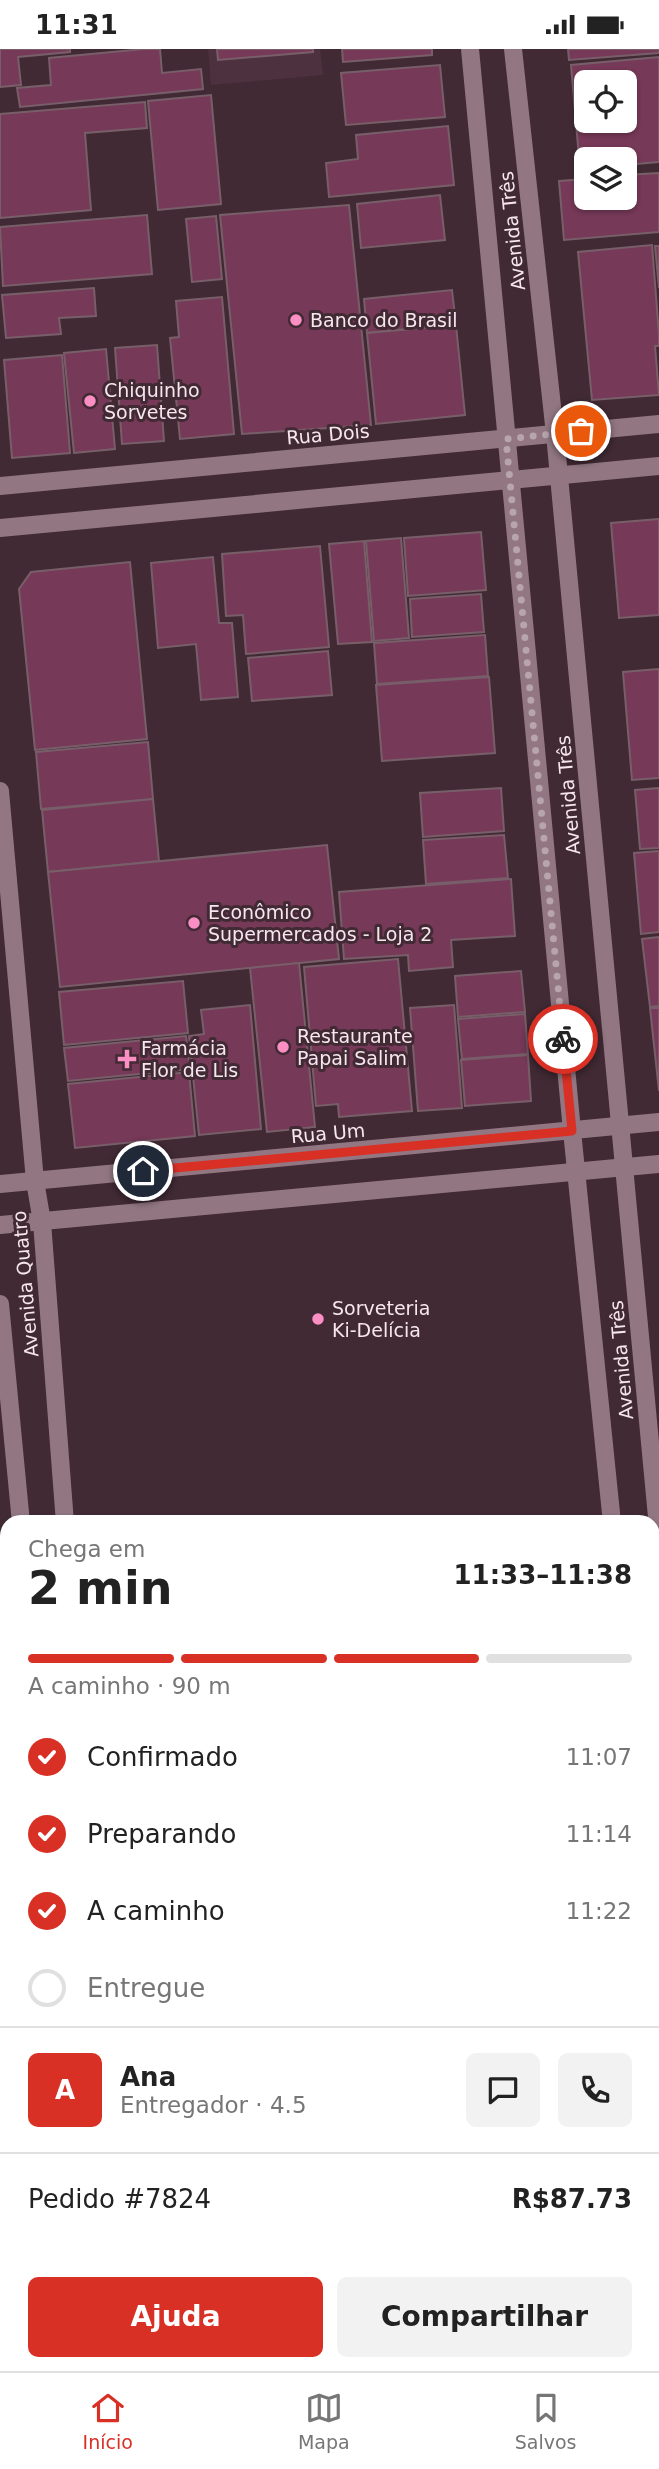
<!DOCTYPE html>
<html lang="pt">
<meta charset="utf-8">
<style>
body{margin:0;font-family:"DejaVu Sans",sans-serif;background:#f2f2f2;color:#222;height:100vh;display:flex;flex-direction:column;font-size:26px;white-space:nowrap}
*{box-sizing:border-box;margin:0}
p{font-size:23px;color:#767676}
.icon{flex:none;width:38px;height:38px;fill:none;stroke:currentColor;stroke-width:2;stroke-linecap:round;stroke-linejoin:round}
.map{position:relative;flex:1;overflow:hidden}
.panel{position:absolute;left:0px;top:1466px;width:660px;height:856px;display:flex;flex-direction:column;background:#fff;border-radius:21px 21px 0 0;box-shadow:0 2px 5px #0004}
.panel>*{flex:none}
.buttons{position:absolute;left:574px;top:21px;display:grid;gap:14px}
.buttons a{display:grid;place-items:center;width:63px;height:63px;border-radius:10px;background:#fff;box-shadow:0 2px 5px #0004;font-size:35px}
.pin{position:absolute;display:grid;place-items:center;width:60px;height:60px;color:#fff;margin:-30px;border:4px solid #fff;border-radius:50%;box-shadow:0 2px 7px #0007}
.courier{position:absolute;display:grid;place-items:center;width:70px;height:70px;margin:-35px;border:5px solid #d93025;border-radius:50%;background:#fff;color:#222;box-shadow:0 2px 9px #0007}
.head em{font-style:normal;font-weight:600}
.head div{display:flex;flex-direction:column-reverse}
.head{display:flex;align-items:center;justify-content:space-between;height:119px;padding:0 28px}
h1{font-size:46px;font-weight:600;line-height:52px}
.bar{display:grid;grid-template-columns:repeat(4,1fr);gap:10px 7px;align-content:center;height:84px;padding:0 28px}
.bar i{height:9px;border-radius:5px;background:#e0e0e0}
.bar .active{background:#d93025}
.bar p{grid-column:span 4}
.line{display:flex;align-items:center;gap:18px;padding:0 28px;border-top:2px solid #e0e0e0}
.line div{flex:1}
.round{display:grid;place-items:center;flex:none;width:74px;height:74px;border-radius:10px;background:#f2f2f2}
ol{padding:0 28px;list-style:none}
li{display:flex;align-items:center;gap:21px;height:77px}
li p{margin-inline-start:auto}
li .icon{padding:7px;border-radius:50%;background:#d93025;color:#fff;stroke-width:4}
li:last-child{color:#767676}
li i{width:38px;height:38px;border:4px solid #e0e0e0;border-radius:50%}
.action{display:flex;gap:14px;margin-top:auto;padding:14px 28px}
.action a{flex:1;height:80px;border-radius:10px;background:#d93025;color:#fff;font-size:28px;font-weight:600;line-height:80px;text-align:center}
.action a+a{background:#f2f2f2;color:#222}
.status{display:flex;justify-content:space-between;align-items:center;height:49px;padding:0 35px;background:#fff;direction:ltr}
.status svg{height:19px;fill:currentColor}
.menu{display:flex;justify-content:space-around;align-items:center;height:98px;border-top:2px solid #e0e0e0;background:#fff;font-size:19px;color:#767676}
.menu a{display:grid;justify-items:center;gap:4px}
.menu .active{color:#d93025}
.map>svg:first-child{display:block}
.built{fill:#4e313f}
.building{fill:#763958;stroke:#785e69;stroke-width:2;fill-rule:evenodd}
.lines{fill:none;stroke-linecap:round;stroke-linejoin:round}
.minor{stroke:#927783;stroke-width:18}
.major{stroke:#d08dac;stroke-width:18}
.done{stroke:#b7a4ac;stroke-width:7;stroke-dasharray:0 12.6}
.route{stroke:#d93025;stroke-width:9}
.poi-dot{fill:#fb8fc4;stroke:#412a34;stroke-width:2.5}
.labels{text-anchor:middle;stroke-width:6;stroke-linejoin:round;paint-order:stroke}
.street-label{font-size:19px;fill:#f6e6ed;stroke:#412a34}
.poi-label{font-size:19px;fill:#f6e6ed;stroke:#412a34;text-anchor:start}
</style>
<div class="status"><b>11:31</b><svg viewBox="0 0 49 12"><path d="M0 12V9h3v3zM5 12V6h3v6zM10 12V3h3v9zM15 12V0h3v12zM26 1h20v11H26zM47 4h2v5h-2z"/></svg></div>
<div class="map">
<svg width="659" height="2322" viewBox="0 0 659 2322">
<rect width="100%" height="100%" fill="#412a34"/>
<path class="built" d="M208,0h112l3,26 -112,10z"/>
<g class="building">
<path d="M0,0h70v3l-52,5 3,28 -21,2z"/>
<path d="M144,0h16l2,24 39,-4 2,20 -183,18 -3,-19 34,-3 -2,-27z"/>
<path d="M217,0h96v3l-95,8z"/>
<path d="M342,0h90v6l-89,7z"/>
<path d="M568,0h91v4l-90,7z"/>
<path d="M659,8v105l-34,3v-6h-39v9l-6,1 -9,-104zM586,33h39v39h-39z"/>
<path d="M440,16l5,52 -99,8 -5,-52z"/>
<path d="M211,46l10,109 -63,6 -10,-109z"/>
<path d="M145,53l2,26 -62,5 6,77 -91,8v-104z"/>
<path d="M448,77l6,59 -125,12 -3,-34 32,-4 -2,-24z"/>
<path d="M659,124v59l-95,8 -5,-59 27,-2v19h39v-23z"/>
<path d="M440,146l5,45 -84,8 -4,-44z"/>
<path d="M349,156l22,220 -129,9 -22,-219z"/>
<path d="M147,166l5,59 -149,12 -3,-59z"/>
<path d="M216,167l6,63 -30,3 -6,-63z"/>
<path d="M652,196l7,90v11h-4l4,49 -67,5 -14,-148z"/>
<path d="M655,197h4v42z"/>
<path d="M94,239l2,28 -37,2 2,16 -55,4 -4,-43z"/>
<path d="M452,241l4,34 -89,9 -3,-34z"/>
<path d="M222,248l12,137 -54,5 -10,-101 9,-1 -3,-36z"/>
<path d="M456,276l9,90 -89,9 -9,-91z"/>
<path d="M157,296l7,96 -42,3 -7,-96z"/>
<path d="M106,300l9,100 -41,4 -10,-100z"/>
<path d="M62,306l8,98 -58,5 -8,-98z"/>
<path d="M659,470v96l-40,3 -8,-95z"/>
<path d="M481,483l5,58 -78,6 -4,-58z"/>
<path d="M401,489l8,100 -35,3 -8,-100z"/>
<path d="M364,492l8,101 -34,2 -9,-100z"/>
<path d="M320,497l9,101 -83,7 -3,-39 -17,1 -4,-62z"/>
<path d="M213,508l6,66h13l6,74 -37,3 -5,-56 -38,4 -7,-85z"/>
<path d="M130,513l17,177 -112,11 -16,-161 12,-17z"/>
<path d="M481,545l3,38 -72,5 -2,-38z"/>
<path d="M485,586l3,41 -111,8 -3,-41z"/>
<path d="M328,602l4,44 -80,6 -4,-43z"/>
<path d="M659,620v109l-27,2 -9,-108z"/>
<path d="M489,628l6,76 -113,8 -6,-76z"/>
<path d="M148,693l5,57 -112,10 -5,-57z"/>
<path d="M501,739l3,43 -81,6 -3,-44z"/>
<path d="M659,739v60l-19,1 -5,-59z"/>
<path d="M153,750l6,62 -111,11 -6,-62z"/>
<path d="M504,786l4,43 -82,6 -3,-44z"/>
<path d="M327,796l12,114 -279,28 -12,-115z"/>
<path d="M659,802v81l-18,2 -7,-81z"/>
<path d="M511,830l4,57 -64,4 2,27 -44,4 -1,-16 -64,4 -5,-67z"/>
<path d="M659,888v69l-9,1 -8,-68z"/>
<path d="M398,910l14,152 -73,6 -1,-13 -22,2 -12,-139z"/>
<path d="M299,914l16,164 -48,5 -17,-164z"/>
<path d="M521,922l4,41 -67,5 -3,-41z"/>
<path d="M183,932l5,52 -124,12 -5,-53z"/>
<path d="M250,956l11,124 -62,6 -10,-99 15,-2 -3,-24z"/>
<path d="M454,956l8,103 -44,3 -8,-103z"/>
<path d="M650,959h9v83z"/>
<path d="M525,965l3,40 -66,5 -4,-40z"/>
<path d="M186,987l4,33 -122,12 -4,-33z"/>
<path d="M528,1006l3,46 -66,5 -4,-46z"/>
<path d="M189,1023l6,64 -120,12 -7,-64z"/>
</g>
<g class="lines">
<g class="minor">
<path d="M470,0l102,1082 40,392"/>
<path d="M513,0l42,385 104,1104"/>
<path d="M0,437l659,-62"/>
<path d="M0,479l659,-62"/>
<path d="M0,742l35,390 7,41 23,301"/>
<path d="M0,1135l659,-62"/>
<path d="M0,1176l659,-61"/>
<path d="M0,1255l21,219"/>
<path d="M653,1905l6,67"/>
</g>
<g class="major">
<path d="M653,1754h6"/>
<path d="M653,1802h6"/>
<path d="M0,1816l7,-1"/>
<path d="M0,1860h7"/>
<path d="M95,2315v7"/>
<path d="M138,2315v7"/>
</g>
</g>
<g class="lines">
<path class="done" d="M563,990l-57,-600 75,-8"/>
<path class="route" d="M143,1122l429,-40 -9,-92"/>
</g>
<g class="poi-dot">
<circle cx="296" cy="271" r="7"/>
<circle cx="90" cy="352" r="7"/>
<circle cx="194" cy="874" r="7"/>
<circle cx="283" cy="998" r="7"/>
<path d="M123.5 999.5h7v7h7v7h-7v7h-7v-7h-7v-7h7z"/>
<circle cx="318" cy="1270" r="7"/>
</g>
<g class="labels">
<g class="street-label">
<text transform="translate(512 182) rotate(-96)" y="7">Avenida Três</text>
<text transform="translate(328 385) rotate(-5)" y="7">Rua Dois</text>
<text transform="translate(568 746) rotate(-95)" y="7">Avenida Três</text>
<text transform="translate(328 1084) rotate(-5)" y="7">Rua Um</text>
<text transform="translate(25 1235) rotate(-95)" y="7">Avenida Quatro</text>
<text transform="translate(621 1311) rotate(-95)" y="7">Avenida Três</text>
</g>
<g class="poi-label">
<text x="310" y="278">Banco do Brasil</text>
<text x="104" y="348">Chiquinho<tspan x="104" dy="22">Sorvetes</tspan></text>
<text x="208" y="870">Econômico<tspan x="208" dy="22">Supermercados - Loja 2</tspan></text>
<text x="297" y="994">Restaurante<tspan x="297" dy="22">Papai Salim</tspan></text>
<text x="141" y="1006">Farmácia<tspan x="141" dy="22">Flor de Lis</tspan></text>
<text x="332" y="1266">Sorveteria<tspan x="332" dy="22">Ki-Delícia</tspan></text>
</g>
</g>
</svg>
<div class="buttons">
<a><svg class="icon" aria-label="locate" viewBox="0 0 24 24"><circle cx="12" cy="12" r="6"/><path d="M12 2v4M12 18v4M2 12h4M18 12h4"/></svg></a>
<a><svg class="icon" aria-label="layers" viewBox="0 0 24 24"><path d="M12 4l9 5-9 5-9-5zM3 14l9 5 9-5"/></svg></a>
</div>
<div class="pin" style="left:581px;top:382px;background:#ea580c"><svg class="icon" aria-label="bag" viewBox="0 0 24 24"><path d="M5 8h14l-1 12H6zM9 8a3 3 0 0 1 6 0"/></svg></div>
<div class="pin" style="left:143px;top:1122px;background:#1f2937"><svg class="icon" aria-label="home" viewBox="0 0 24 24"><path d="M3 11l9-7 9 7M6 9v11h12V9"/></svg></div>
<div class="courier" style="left:563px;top:990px"><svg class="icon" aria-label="bike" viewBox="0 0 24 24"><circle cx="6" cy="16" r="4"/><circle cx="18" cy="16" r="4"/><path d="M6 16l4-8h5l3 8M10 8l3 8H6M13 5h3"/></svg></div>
<section class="panel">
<div class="head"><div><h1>2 min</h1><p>Chega em</p></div><em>11:33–11:38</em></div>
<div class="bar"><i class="active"></i><i class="active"></i><i class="active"></i><i></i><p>A caminho · 90 m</p></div>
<ol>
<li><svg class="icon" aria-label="check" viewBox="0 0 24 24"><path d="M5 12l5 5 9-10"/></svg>Confirmado<p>11:07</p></li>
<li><svg class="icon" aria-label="check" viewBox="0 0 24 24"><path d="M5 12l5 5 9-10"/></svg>Preparando<p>11:14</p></li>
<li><svg class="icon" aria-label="check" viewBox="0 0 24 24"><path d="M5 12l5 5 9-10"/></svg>A caminho<p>11:22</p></li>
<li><i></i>Entregue</li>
</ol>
<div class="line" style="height:126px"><b class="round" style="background:#d93025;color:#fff">A</b><div><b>Ana</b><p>Entregador · 4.5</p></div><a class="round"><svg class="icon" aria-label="chat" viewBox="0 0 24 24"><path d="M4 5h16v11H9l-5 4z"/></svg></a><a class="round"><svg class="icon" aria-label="phone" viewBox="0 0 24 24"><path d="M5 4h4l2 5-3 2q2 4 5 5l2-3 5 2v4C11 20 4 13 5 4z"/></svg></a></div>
<div class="line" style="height:91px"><div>Pedido #7824</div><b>R$87.73</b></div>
<div class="action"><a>Ajuda</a><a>Compartilhar</a></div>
</section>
</div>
<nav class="menu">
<a class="active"><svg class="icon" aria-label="home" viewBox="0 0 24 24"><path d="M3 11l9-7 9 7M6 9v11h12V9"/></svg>Início</a>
<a><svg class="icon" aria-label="map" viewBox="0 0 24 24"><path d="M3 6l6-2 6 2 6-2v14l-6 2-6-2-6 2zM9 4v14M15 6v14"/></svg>Mapa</a>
<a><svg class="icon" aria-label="saved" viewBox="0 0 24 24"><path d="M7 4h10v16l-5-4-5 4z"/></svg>Salvos</a>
</nav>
